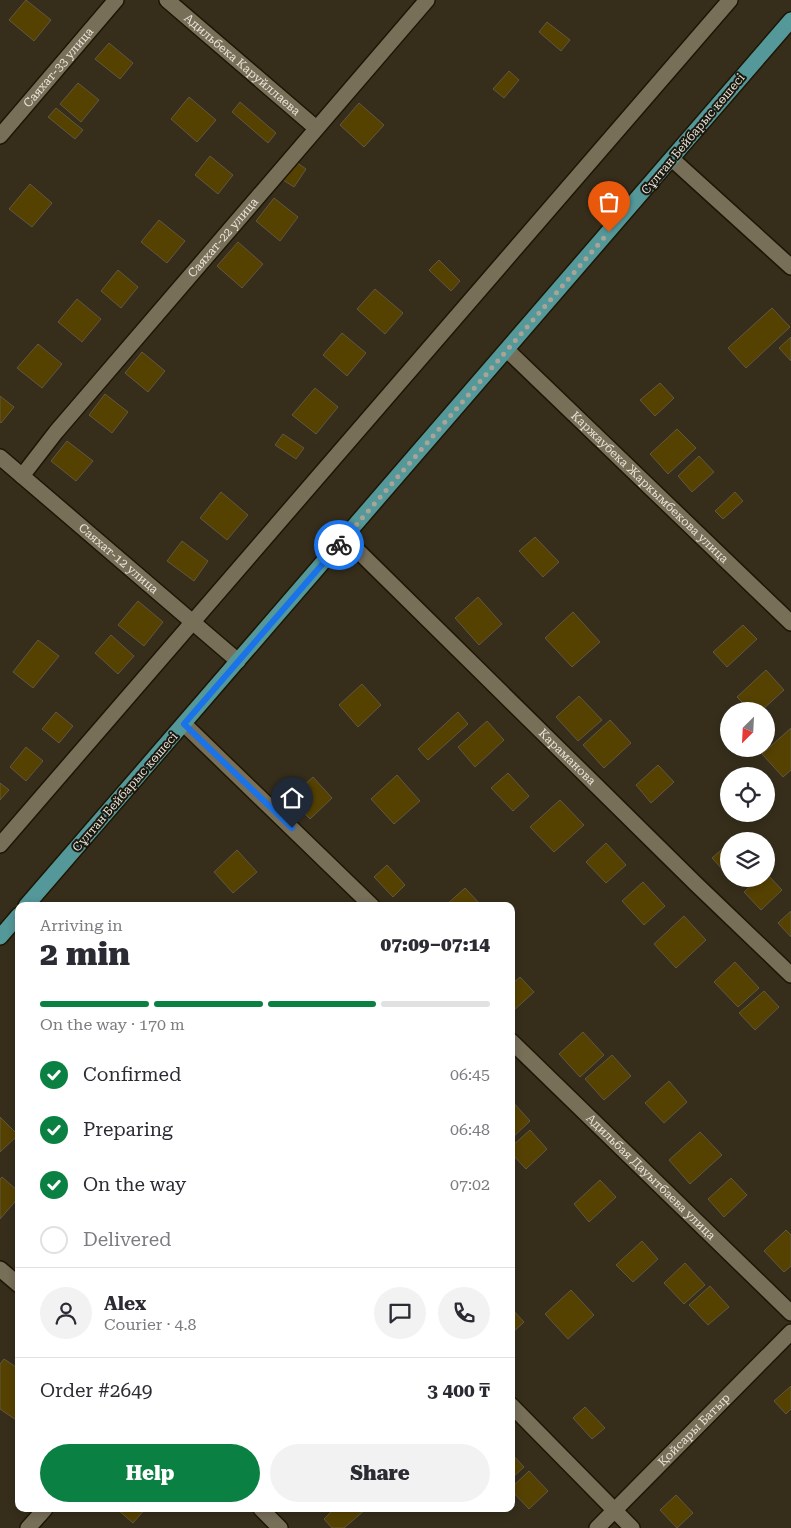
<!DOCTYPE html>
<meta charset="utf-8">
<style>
body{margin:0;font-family:"Roboto Serif",serif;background:#f2f2f3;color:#2b2b33;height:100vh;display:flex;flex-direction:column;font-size:19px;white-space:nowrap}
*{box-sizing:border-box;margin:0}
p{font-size:16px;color:#7c7c81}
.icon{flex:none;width:28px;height:28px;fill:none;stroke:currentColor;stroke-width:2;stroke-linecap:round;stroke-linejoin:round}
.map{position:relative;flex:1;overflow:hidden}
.panel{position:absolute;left:15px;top:902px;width:500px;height:610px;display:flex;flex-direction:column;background:#fff;border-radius:10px;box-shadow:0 2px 8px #0003}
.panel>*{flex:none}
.needle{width:32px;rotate:204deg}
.tools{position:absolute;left:720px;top:702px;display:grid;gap:10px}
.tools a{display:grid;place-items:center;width:55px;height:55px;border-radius:50%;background:#fff;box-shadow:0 2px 8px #0003;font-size:25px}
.pin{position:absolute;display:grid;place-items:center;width:42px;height:42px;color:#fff;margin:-51px -21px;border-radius:50% 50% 50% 0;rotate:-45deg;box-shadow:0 0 5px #0007}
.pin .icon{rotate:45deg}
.courier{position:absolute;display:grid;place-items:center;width:50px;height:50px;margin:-25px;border:4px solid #1a73e8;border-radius:50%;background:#fff;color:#222;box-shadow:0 1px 6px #0007}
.overview em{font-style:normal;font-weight:800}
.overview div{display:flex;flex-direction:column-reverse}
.overview{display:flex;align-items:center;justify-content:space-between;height:85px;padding:0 25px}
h1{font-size:32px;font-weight:800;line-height:38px}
.bar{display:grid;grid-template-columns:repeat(4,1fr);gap:8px 5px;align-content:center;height:60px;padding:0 25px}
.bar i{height:6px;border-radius:4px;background:#e1e1e2}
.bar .on{background:#0b8043}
.bar p{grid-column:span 4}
.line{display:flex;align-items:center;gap:12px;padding:0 25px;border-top:1px solid #e1e1e2}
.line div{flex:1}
.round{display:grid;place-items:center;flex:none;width:52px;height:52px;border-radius:26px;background:#f2f2f3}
ol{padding:0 25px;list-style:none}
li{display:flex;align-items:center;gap:15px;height:55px}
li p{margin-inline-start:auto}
li .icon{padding:5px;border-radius:50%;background:#0b8043;color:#fff;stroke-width:4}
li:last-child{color:#7c7c81}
li i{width:28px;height:28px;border:2px solid #e1e1e2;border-radius:50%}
.primary-button{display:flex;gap:10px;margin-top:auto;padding:10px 25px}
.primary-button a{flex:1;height:58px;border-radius:30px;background:#0b8043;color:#fff;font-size:20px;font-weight:800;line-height:58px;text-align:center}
.primary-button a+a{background:#f2f2f3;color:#2b2b33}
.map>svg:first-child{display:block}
.building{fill:#554100;stroke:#615844}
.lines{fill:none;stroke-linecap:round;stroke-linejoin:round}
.minor-casing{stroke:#1d1604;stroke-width:18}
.major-casing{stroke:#1d1604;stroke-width:18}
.minor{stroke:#786f59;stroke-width:15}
.major{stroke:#549899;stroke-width:15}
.done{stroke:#aaa496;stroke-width:5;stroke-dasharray:0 9}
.route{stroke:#1a73e8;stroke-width:6}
.labels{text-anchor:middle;stroke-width:4;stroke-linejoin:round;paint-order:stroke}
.street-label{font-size:12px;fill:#e9e4d8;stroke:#1a170e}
</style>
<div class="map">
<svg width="791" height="1528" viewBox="0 0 791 1528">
<rect width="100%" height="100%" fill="#362e1b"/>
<g class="building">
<path d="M26,0l25,20 -17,21 -25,-21z"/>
<path d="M547,22l23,18 -9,11 -22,-19z"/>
<path d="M109,43l24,20 -13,16 -25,-20z"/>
<path d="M509,71l10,9 -15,18 -11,-9z"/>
<path d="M78,83l21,17 -18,22 -21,-18z"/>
<path d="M189,97l27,23 -19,22 -26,-23z"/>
<path d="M240,102l36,31 -8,10 -36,-31z"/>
<path d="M359,103l25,22 -20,22 -24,-22z"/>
<path d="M56,108l27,22 -8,9 -27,-22z"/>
<path d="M210,156l23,19 -15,19 -23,-19z"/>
<path d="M296,162l10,7 -12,18 -11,-7z"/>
<path d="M30,184l22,19 -20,24 -23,-18z"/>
<path d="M274,198l24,19 -18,24 -24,-20z"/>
<path d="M159,220l26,21 -18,22 -26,-21z"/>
<path d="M238,242l25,22 -21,24 -25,-22z"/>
<path d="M439,260l21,21 -9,10 -22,-21z"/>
<path d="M118,270l20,17 -17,21 -20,-17z"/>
<path d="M375,289l28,24 -18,21 -28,-25z"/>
<path d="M77,299l24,20 -19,23 -24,-20z"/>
<path d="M772,308l18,19 -44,41 -18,-20z"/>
<path d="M342,333l24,20 -19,23 -24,-21z"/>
<path d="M791,337v24l-12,-13z"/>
<path d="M38,344l24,20 -20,24 -25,-20z"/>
<path d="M142,352l23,19 -17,21 -23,-19z"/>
<path d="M660,383l14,15 -19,18 -15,-16z"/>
<path d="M315,388l23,19 -22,27 -24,-19z"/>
<path d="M105,394l23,18 -16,21 -23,-18z"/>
<path d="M0,396l14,11 -13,16 -1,-1z"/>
<path d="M677,429l19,19 -28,26 -18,-20z"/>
<path d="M283,434l21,14 -8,11 -21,-14z"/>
<path d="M67,441l26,20 -17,20 -25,-20z"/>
<path d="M699,456l15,16 -22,20 -14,-16z"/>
<path d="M221,492l27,23 -21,25 -27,-22z"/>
<path d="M735,492l8,9 -20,18 -8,-8z"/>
<path d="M535,537l24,25 -16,15 -24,-26z"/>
<path d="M182,541l26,20 -14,20 -27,-20z"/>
<path d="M478,597l24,27 -23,21 -24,-27z"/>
<path d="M138,601l25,21 -19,24 -26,-21z"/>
<path d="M573,612l27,30 -28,25 -27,-29z"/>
<path d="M743,625l14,14 -30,28 -14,-15z"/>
<path d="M111,635l23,21 -16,18 -23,-21z"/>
<path d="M38,640l21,16 -26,32 -20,-16z"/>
<path d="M766,670l18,20 -23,21h-10l-14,-14z"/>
<path d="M362,684l19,21 -23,22 -19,-22z"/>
<path d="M579,696l23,24 -24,21 -22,-24z"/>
<path d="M56,712l17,14 -14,17 -17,-14z"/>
<path d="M458,712l10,12 -40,36 -10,-11z"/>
<path d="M610,720l21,23 -27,25 -21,-23z"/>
<path d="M487,721l17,19 -29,27 -17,-20z"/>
<path d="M791,728v42l-8,7 -21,-23z"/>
<path d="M26,747l17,14 -17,20 -16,-14z"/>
<path d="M658,765l16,17 -23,21 -15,-18z"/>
<path d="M508,773l21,23 -16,15 -22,-23z"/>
<path d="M397,775l23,26 -26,23 -23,-25z"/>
<path d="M313,777l19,21 -22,21 -20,-21z"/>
<path d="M0,783l9,7 -9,10z"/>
<path d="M560,800l24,25 -30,27 -24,-25z"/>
<path d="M606,843l20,22 -20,18 -20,-21z"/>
<path d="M729,843v21l-6,6 -11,-12z"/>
<path d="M237,850l20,22 -24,21 -19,-21z"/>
<path d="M387,865l18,20 -12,12 -19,-20z"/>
<path d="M766,873l16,17 -21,20 -17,-18 15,-13h7z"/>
<path d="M643,882l22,24 -21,19 -22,-24z"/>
<path d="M465,888l17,18h-37z"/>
<path d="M791,911v26l-13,-14z"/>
<path d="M684,916l22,24 -30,28 -22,-24z"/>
<path d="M735,962l24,26 -21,19 -24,-25z"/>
<path d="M520,977l14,15 -21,19 -2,-2v-24z"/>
<path d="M764,991l15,16 -24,23 -16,-17z"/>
<path d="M583,1032l21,23 -24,22 -21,-23z"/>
<path d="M612,1055l19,21 -27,24 -19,-21z"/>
<path d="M669,1081l18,21 -23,21 -19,-20z"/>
<path d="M512,1101l18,20 -19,18v-37z"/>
<path d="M0,1117l18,18 -18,17z"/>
<path d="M530,1130l17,19 -21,20 -15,-16v-6z"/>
<path d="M700,1132l22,23 -32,29 -21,-24z"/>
<path d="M2,1177l17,15v5l-19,22v-40z"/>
<path d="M731,1178l16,17 -23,22 -16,-18z"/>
<path d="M600,1180l16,17 -27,25 -15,-18z"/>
<path d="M786,1230l5,5v31l-7,6 -20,-21z"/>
<path d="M642,1241l16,18 -25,23 -17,-17z"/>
<path d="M685,1263l20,22 -21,19 -20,-21z"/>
<path d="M710,1286l19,21 -21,18 -19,-20z"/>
<path d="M571,1290l23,25 -26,24 -23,-25z"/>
<path d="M511,1308l13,14 -13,12z"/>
<path d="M4,1359l15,10v53l-19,-13v-45z"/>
<path d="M791,1386v23l-5,5 -12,-13z"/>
<path d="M585,1407l20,21 -13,11 -19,-21z"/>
<path d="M511,1453l13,14 -13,12z"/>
<path d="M529,1471l19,20 -19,18 -18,-19v-2z"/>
<path d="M676,1495l17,18 -16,15 -17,-18z"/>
<path d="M117,1509h28l-12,14z"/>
<path d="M334,1509h32l-22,19h-12l-8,-9z"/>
</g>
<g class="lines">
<defs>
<g id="minor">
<path id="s1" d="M167,0l149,128"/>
<path id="s2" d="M0,136l116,-136"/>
<path d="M672,159l119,108"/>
<path id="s3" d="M507,350l284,273"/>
<path id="s4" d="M0,457l238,204"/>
<path id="s5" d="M22,476l34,-44 371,-432"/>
<path id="s6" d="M345,538l351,346 95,91"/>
<path d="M184,724l188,182"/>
<path d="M0,845l730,-845"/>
<path id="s7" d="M511,1041l280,272"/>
<path d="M0,1269l19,16"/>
<path d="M511,1405l121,123"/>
<path d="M261,1509l19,19"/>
<path d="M28,1528l17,-19"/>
<path id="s8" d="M597,1528l194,-196"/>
</g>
<g id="major">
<path d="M26,906l765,-886"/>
<path d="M0,937l19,-22"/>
</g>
</defs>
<use href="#minor" class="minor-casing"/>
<use href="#major" class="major-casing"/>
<use href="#minor" class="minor"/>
<use href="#major" class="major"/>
</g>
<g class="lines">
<path class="done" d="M339,545l270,-313"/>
<path class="route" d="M292,828l-108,-104 155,-179"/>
</g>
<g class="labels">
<g class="street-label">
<text dy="4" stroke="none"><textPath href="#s1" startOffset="99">Адильбека Каруйллаева</textPath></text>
<text dy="4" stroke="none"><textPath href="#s2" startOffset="90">Саяхат-33 улица</textPath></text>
<text transform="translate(693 134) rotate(-50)" y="4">Сұлтан Бейбарыс көшесі</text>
<text dy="4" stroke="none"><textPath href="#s5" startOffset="312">Саяхат-22 улица</textPath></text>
<text dy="4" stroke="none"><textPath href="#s3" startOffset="198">Каржаубека Жаркымбекова улица</textPath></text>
<text dy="4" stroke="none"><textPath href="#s4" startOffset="156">Саяхат-12 улица</textPath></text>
<text dy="4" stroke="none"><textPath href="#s6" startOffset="312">Караманова</textPath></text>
<text transform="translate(125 792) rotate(-49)" y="4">Сұлтан Бейбарыс көшесі</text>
<text dy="4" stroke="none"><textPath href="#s7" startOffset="195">Адильбая Дауытбаева улица</textPath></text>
<text dy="4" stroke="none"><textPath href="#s8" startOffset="138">Қойсары Батыр</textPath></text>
</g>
</g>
</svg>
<div class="tools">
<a><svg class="needle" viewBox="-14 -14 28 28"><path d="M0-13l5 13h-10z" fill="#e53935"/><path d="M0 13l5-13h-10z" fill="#7c7c81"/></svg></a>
<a><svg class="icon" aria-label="locate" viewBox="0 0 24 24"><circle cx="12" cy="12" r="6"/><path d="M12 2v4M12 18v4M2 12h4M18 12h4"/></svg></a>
<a><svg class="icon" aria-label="layers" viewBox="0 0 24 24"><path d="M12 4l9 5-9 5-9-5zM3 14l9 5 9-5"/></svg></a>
</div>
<div class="pin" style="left:609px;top:232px;background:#ea580c"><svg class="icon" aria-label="bag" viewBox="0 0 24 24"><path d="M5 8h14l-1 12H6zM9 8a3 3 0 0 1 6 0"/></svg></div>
<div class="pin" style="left:292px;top:828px;background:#1f2937"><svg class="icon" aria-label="home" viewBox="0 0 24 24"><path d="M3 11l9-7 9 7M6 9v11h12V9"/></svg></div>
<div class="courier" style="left:339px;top:545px"><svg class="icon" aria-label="bike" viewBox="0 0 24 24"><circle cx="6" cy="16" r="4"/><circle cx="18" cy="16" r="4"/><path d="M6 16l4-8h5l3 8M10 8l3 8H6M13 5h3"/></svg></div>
<section class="panel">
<div class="overview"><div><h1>2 min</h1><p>Arriving in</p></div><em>07:09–07:14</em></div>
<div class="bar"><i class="on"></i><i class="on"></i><i class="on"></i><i></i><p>On the way · 170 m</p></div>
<ol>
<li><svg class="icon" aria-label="check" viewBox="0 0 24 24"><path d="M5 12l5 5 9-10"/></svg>Confirmed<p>06:45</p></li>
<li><svg class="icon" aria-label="check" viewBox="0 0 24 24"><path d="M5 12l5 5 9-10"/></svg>Preparing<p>06:48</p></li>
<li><svg class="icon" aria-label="check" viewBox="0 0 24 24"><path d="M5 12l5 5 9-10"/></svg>On the way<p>07:02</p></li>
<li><i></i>Delivered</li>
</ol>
<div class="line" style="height:90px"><a class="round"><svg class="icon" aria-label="person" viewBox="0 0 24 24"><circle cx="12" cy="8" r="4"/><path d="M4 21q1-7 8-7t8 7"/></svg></a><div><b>Alex</b><p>Courier · 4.8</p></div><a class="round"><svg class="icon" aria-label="chat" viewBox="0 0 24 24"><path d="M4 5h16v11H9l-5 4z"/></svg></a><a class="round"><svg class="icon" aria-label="phone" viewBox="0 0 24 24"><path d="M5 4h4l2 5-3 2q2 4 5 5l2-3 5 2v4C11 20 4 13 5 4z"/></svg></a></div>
<div class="line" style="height:65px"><div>Order #2649</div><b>3 400 ₸</b></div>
<div class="primary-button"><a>Help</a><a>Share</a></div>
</section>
</div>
